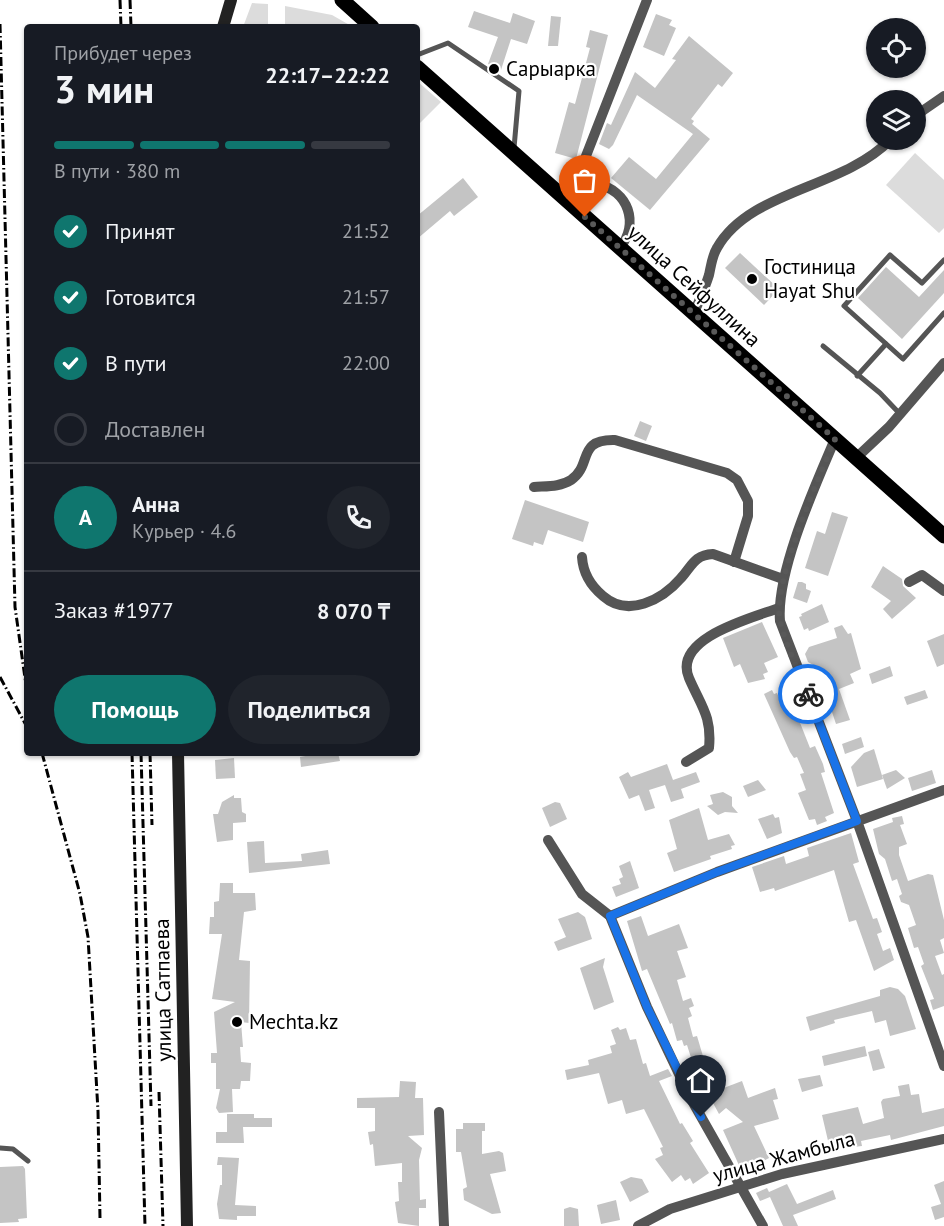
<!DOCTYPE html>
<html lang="ru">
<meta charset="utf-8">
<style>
body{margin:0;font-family:"PT Sans",sans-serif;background:#20242c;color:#f1f3f6;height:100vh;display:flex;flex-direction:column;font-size:22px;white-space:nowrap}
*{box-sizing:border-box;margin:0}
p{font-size:20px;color:#9ea1a6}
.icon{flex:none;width:33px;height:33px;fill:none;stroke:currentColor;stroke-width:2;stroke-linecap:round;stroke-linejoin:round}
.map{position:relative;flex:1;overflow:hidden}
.side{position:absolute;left:24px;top:24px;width:396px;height:732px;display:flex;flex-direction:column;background:#171b24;border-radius:6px;box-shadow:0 2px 4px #0004}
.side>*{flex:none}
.fabs{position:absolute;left:866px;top:18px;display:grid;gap:12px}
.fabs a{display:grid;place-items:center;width:60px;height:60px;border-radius:50%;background:#171b24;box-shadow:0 2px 4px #0004;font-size:30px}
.pin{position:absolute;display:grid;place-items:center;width:51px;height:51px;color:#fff;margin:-62px -26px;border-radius:50% 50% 50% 0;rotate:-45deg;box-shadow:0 0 6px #0007}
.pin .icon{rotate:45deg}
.courier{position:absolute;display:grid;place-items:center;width:60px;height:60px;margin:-30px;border:4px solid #1a73e8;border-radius:50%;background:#fff;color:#222;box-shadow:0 2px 8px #0007}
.head em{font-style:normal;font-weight:700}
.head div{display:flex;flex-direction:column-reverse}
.head{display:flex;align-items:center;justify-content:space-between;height:102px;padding:0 30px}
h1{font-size:39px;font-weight:700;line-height:45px}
.bar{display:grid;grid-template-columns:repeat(4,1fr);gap:9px 6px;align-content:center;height:72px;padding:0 30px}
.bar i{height:8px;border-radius:4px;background:#363941}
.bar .current{background:#0f766e}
.bar p{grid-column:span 4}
.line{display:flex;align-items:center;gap:15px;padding:0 30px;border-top:2px solid #363941}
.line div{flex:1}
.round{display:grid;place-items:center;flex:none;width:63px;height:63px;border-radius:32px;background:#20242c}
ol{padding:0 30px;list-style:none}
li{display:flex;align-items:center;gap:18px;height:66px}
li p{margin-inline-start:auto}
li .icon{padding:6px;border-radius:50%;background:#0f766e;color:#fff;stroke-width:4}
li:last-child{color:#9ea1a6}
li i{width:33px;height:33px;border:3px solid #363941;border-radius:50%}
.action{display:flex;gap:12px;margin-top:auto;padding:12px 30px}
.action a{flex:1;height:69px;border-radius:36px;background:#0f766e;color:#fff;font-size:24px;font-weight:700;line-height:69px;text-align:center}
.action a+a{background:#20242c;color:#f1f3f6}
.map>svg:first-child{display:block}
.green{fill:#dcdcdc}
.building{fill:#c4c4c4}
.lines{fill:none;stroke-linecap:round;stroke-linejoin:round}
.lane{stroke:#555;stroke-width:5}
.street{stroke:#555;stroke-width:10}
.secondary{stroke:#222;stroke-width:12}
.primary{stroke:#000;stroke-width:15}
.rail{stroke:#000;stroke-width:3;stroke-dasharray:9 3 1.5 3;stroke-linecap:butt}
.done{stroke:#595959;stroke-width:6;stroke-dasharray:0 10.8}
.route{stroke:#1a73e8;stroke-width:8}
.poi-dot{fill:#000;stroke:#fff;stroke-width:2}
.labels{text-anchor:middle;stroke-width:4.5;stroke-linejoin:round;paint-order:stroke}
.poi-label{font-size:21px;fill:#000;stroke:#fff;text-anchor:start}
.street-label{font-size:21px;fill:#000;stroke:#fff}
</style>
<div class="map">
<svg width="944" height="1226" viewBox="0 0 944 1226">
<rect width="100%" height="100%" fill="#fff"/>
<g class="green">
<path d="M252,3l16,1v23h-25z"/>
<path d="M285,6l47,9 21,12h-68z"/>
<path d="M417,81l24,21 -24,24z"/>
<path d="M915,153l29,27v48l-5,5 -53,-48z"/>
</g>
<g class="building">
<path d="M474,11l36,12 3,-10 22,8 -8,23 -16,-5 -10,31 -13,-6 10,-27 -30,-10z"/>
<path d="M656,14l16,6 -3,5 7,3 -12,28 -21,-9z"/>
<path d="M551,16l10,1 -3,29h-10z"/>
<path d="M590,30l18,5 -32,124 -21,-6 14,-51 6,2 15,-56 -4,-1z"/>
<path d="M689,36l44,37 -11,14 -4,-3 -27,35 3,2 -2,3 18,15 -60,71 -39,-32 18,-21 27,22 37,-45 -56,-39 -24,50 -4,4 -10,-5 8,-21 4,2 24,-53 20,16 21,-28 -4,-1z"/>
<path d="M463,178l15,19 -24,19 -4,-5 -33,28v-23z"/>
<path d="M740,253l39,36 -15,16 -39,-37z"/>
<path d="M886,267l33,30 25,-27v23l-42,46 -44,-41z"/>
<path d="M640,421l12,5 -6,15 -12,-5z"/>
<path d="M525,500l64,22 -6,20 -35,-12 -5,15 -9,-3 -1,4 -21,-7z"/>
<path d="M832,512l16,5 -20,59 -23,-8 12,-37 8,3z"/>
<path d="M883,566l19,13 1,7 13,12 -24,21 -9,-10 8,-8 -20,-14z"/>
<path d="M798,582h4l4,2v5l5,2 -4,12 -14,-5z"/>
<path d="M822,604l7,18 -20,9 -1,-3 -4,2 -5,-13 3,-1 -1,-2z"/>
<path d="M762,622l16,35 -14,6 4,9 -5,2 2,5 -17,4 -8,-19 -6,3 -11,-29z"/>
<path d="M842,625l6,9 3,-1 10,36 -11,5 4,9 -15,6 11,31 -14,4 -8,-24 -4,2 -9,-36 -7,-4 -3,-8 4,-7 28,-9 -3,-10z"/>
<path d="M944,634v30l-7,3 -10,-26z"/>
<path d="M890,666l3,10 -21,8 -3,-10z"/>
<path d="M772,690l2,4 3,-1 7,17 6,-3 2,4 3,-1 15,38 5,-2 8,18 2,8 -4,1 13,40 -9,4 2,4 -10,4 -2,-6 -6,1 -11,-27 8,-3 -6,-16 4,-1 -7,-16 -3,1 -4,-6 -26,-58z"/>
<path d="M925,690l3,8 -21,7 -3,-8z"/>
<path d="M861,737l3,10 -19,7 -3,-10z"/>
<path d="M874,749l9,30 -26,8 -6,-20 13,-14z"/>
<path d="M322,753h16l2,8 -39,6 -1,-10z"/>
<path d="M234,758l1,20 -19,1 -1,-19z"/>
<path d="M667,764l6,16 23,-8 4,10 -19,7 3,9 -13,4 -6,-17 -16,5 6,18 -10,3 -6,-16 -10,4 -10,-22 9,-5 3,5z"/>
<path d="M896,770l9,8 -18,11 -5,-14z"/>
<path d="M932,770l4,13 -24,8 -4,-13z"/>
<path d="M758,780l8,10 -18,7 -5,-11z"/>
<path d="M723,792l9,5v9l6,7 -13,-1 -7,3 -11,-9 6,-2 -3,-9z"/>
<path d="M234,795v3h7l1,14 4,2v8l-13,1v17l-16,2 -4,-28h5l4,-12z"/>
<path d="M555,802l5,1 7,16 -17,8 -8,-19z"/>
<path d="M699,808l9,32 21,-6 6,11 -4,1 1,3 -22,7 1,3 -37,13 -7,-19 10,-4 -8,-29z"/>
<path d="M773,814l2,4 4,-1 3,16 -15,6 -9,-20z"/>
<path d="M902,816l2,8 -4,1 7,19 -8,3v8l9,26 20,-7 5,1 11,45v18l-4,2 4,13 -9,3 7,19 2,-1v32l-11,4 -3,-10 4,-1 -13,-33 3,-2 -6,-17 -4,1 -6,-20 8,-3 -7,-20 -8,-3 -2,-6 3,-2 -5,-15 -5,2 -7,-22 -6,-5 -6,-25 20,-7 -1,-4z"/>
<path d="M851,833l8,29 -6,2 20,55 4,-1 5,14 -5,2 6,17 7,-3 4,12 -20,11 -18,-51 -7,2 -15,-52 -59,21 -1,-3 -14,4 -8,-25 32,-11 2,8 23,-8 -2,-8z"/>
<path d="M264,841l1,22 37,-2 -1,-7 27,-4 2,14 -81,9 -2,-31z"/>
<path d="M630,861l9,27 -23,9 -4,-10 9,-3 -2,-5 4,-2 -4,-11z"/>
<path d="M220,883h13v10h22l1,17 -12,2 -5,48 11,1 -1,62 -8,-1 2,25h-3l1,15 10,1 -1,18h-9l-1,8h-8l1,23 -14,1 -3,-5 4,-19h-4v-26h-5v-10h6l-3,-41 21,-10 -23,-3 10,-65h-13l1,-17h4v-15l5,-1z"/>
<path d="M578,912l7,5 7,22 -34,12 -4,-9 12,-5 -8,-18z"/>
<path d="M641,916l7,20 31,-12 9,24 -11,3 9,26 -9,3 6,21 8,-3 3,8 -5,2 3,8 -4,2 5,19 4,-1 8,27 5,-1 11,27 21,-8 6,17 27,-10 3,11 -5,1 6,19 -25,7 15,32 -27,14 -19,-42 20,-8 -17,-14 -7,6 -6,-11 -7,2 -19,-60 -3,1 -2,-6 -5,1 -5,-18 -2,1 -23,-55 -5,2 -15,-50z"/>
<path d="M605,958l-2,9 11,35 -20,8 -14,-42z"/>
<path d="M890,987l8,2 7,7 11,33 -26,7 -4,-16 -11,3 -3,-12 -38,9 1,3 -25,8 -4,-14 74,-21v-6z"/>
<path d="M618,1027l2,3 6,-2 4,12 6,-1 7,25 3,-1 4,13 18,-7 4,7 -13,5 21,43 2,-1 11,18 -3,2 19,30 -16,11 -3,-6 -5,3 -4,-6 -9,7 -17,-23 8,-4 -3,-7 3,-1 -19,-38 -18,5 -4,-14 -14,4 -9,-31 -32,7 -2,-10 24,-5 -1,-5 24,-7 -2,-7 6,-2 -5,-14z"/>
<path d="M865,1046l2,10 -43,10 -2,-10z"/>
<path d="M879,1049l6,19 -12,3 -5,-19z"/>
<path d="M820,1075l3,11 -21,6 -4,-13z"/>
<path d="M400,1081l16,1 -1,16h8l1,37 -16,1 14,12 -3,12 1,40 6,-1v9h-7v18l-21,-3 -3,-21 4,-1 -1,-19h4v-19l-27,3 -2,-22 -3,1 -2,-13 7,-1v-23h-18v-10l42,-1z"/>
<path d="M909,1084l2,11 8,-1 3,19 22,-5v18l-53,14 -1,-5 -29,6 1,5 -9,1 -1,-7 -23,5 -7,-30 36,-8 5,17 21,-6 -3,-16 2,-3 17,-3 -2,-10z"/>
<path d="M227,1114h27v4h18v9h-29l1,16h-28v-11h11z"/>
<path d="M463,1123h22v8h-3v23l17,-3 4,2 3,18 -16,3 11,39 -9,1 -28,-14 -1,-11 4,-2 -6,-35h-5v-23h7z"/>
<path d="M218,1157l21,1 -4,47 21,1v10h-19v4l-18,-1 -2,-15 3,-19h2v-20h-5z"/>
<path d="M23,1166l2,3 2,49 -9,1 1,3 -19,1v-56z"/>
<path d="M631,1177l11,2 7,13 -19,10 -10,-20z"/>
<path d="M944,1181v36l-9,3 -4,-13 10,-3 -7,-19z"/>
<path d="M787,1184l10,20 36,-14 3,9 -43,16 5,11h-15l-13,-29 -10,4 -4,-8 11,-5 2,4z"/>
<path d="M616,1200l4,20 -19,4 -4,-19z"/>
<path d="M570,1207l8,2 1,17h-15v-17z"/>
</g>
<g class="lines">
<g class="lane">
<path d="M417,55l31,-12 71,48 -5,57"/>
<path d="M944,260l-22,23 -32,-28 -46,51 59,53 41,-46"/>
<path d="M823,346l57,47 20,21"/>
<path d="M857,376l29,-32"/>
<path d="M0,1148l13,1 15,12"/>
</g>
<g class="street">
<path d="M915,116l29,-20"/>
<path d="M571,199l9,-8 17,-7c32,7 42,39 23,64"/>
<path d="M568,202l79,-202"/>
<path d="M694,313c5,-12 11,-25 15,-38 2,-9 3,-19 8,-27 33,-58 125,-59 173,-108"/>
<path d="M835,439c-20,47 -59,133 -55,182l77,200 87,245"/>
<path d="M856,458l33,-31 55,-64"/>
<path d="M534,487c13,-1 26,0 37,-7 22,-15 5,-41 44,-40l112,33 10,7 11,21v15l-14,46"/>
<path d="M582,557c1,16 9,29 21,39 25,22 59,4 78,-18 11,-12 13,-23 32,-24l70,25"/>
<path d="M909,582l13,-7 22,16"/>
<path d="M686,762l23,-14c3,-32 -8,-42 -20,-70 -17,-40 63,-60 90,-70"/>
<path d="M548,840l34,54 28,22 37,91 44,92 72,127"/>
<path d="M610,916l107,-44 227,-82"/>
<path d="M439,1112l5,114"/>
<path d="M638,1226l32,-17 112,-35 162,-35"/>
</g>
<g class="secondary">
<path d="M223,27l8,-27"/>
<path d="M178,753l9,473"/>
</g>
<g class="primary">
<path d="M342,0l30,27"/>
<path d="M417,67l527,469"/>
</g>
<g class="rail">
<path d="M120,0l1,27"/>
<path d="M130,0l1,27"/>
<path d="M0,24l15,583 12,85"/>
<path d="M0,677l27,50"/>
<path d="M42,753l38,141 8,43 10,174 2,107"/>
<path d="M132,753l13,473"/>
<path d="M141,753l10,353"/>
<path d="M150,753l2,72"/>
<path d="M159,1092l4,134"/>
</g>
</g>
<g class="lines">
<path class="done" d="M585,217l250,222c-16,38 -63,145 -55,181 5,25 19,51 28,74"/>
<path class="route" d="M701,1117l-54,-110 -37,-91 107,-44 140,-51 -49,-127"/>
</g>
<g class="poi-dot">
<circle cx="494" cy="69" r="6"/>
<circle cx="752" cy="279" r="6"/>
<circle cx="237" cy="1022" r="6"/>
</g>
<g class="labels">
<g class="poi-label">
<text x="506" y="76">Сарыарка</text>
<text x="764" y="274">Гостиница<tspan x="764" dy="24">Hayat Shu</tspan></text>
<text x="249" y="1029">Mechta.kz</text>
</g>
<g class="street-label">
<text transform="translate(694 286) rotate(42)" y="7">улица Сейфуллина</text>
<text transform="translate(163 990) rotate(-91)" y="7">улица Сатпаева</text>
<text transform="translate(784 1157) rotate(-15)" y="7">улица Жамбыла</text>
</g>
</g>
</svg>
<div class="fabs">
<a><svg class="icon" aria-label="locate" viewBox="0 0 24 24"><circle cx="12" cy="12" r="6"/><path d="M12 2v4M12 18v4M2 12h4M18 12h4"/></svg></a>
<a><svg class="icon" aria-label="layers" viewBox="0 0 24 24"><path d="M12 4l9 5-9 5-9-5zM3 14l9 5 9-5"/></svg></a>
</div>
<div class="pin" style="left:585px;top:217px;background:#ea580c"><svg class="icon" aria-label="bag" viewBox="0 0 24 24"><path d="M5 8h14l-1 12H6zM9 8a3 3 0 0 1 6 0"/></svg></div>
<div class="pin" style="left:701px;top:1117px;background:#1f2937"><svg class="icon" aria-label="home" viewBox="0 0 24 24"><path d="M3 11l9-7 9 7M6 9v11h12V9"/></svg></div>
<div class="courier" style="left:808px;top:694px"><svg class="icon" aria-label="bike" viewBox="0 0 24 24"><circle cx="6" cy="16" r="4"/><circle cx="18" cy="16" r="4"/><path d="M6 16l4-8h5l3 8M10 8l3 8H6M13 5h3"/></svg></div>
<section class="side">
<div class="head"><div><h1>3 мин</h1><p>Прибудет через</p></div><em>22:17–22:22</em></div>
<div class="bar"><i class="current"></i><i class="current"></i><i class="current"></i><i></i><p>В пути · 380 m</p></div>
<ol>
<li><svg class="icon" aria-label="check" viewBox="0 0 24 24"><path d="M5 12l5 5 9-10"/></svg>Принят<p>21:52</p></li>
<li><svg class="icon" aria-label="check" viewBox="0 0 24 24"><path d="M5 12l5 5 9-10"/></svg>Готовится<p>21:57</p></li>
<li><svg class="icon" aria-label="check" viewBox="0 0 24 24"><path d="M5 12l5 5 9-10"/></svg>В пути<p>22:00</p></li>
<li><i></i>Доставлен</li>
</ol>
<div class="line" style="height:108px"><b class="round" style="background:#0f766e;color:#fff">А</b><div><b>Анна</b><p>Курьер · 4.6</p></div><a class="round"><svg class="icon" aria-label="phone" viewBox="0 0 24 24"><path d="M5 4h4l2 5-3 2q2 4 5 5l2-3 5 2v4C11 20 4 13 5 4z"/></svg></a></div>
<div class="line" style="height:78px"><div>Заказ #1977</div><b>8 070 ₸</b></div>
<div class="action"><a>Помощь</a><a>Поделиться</a></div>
</section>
</div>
